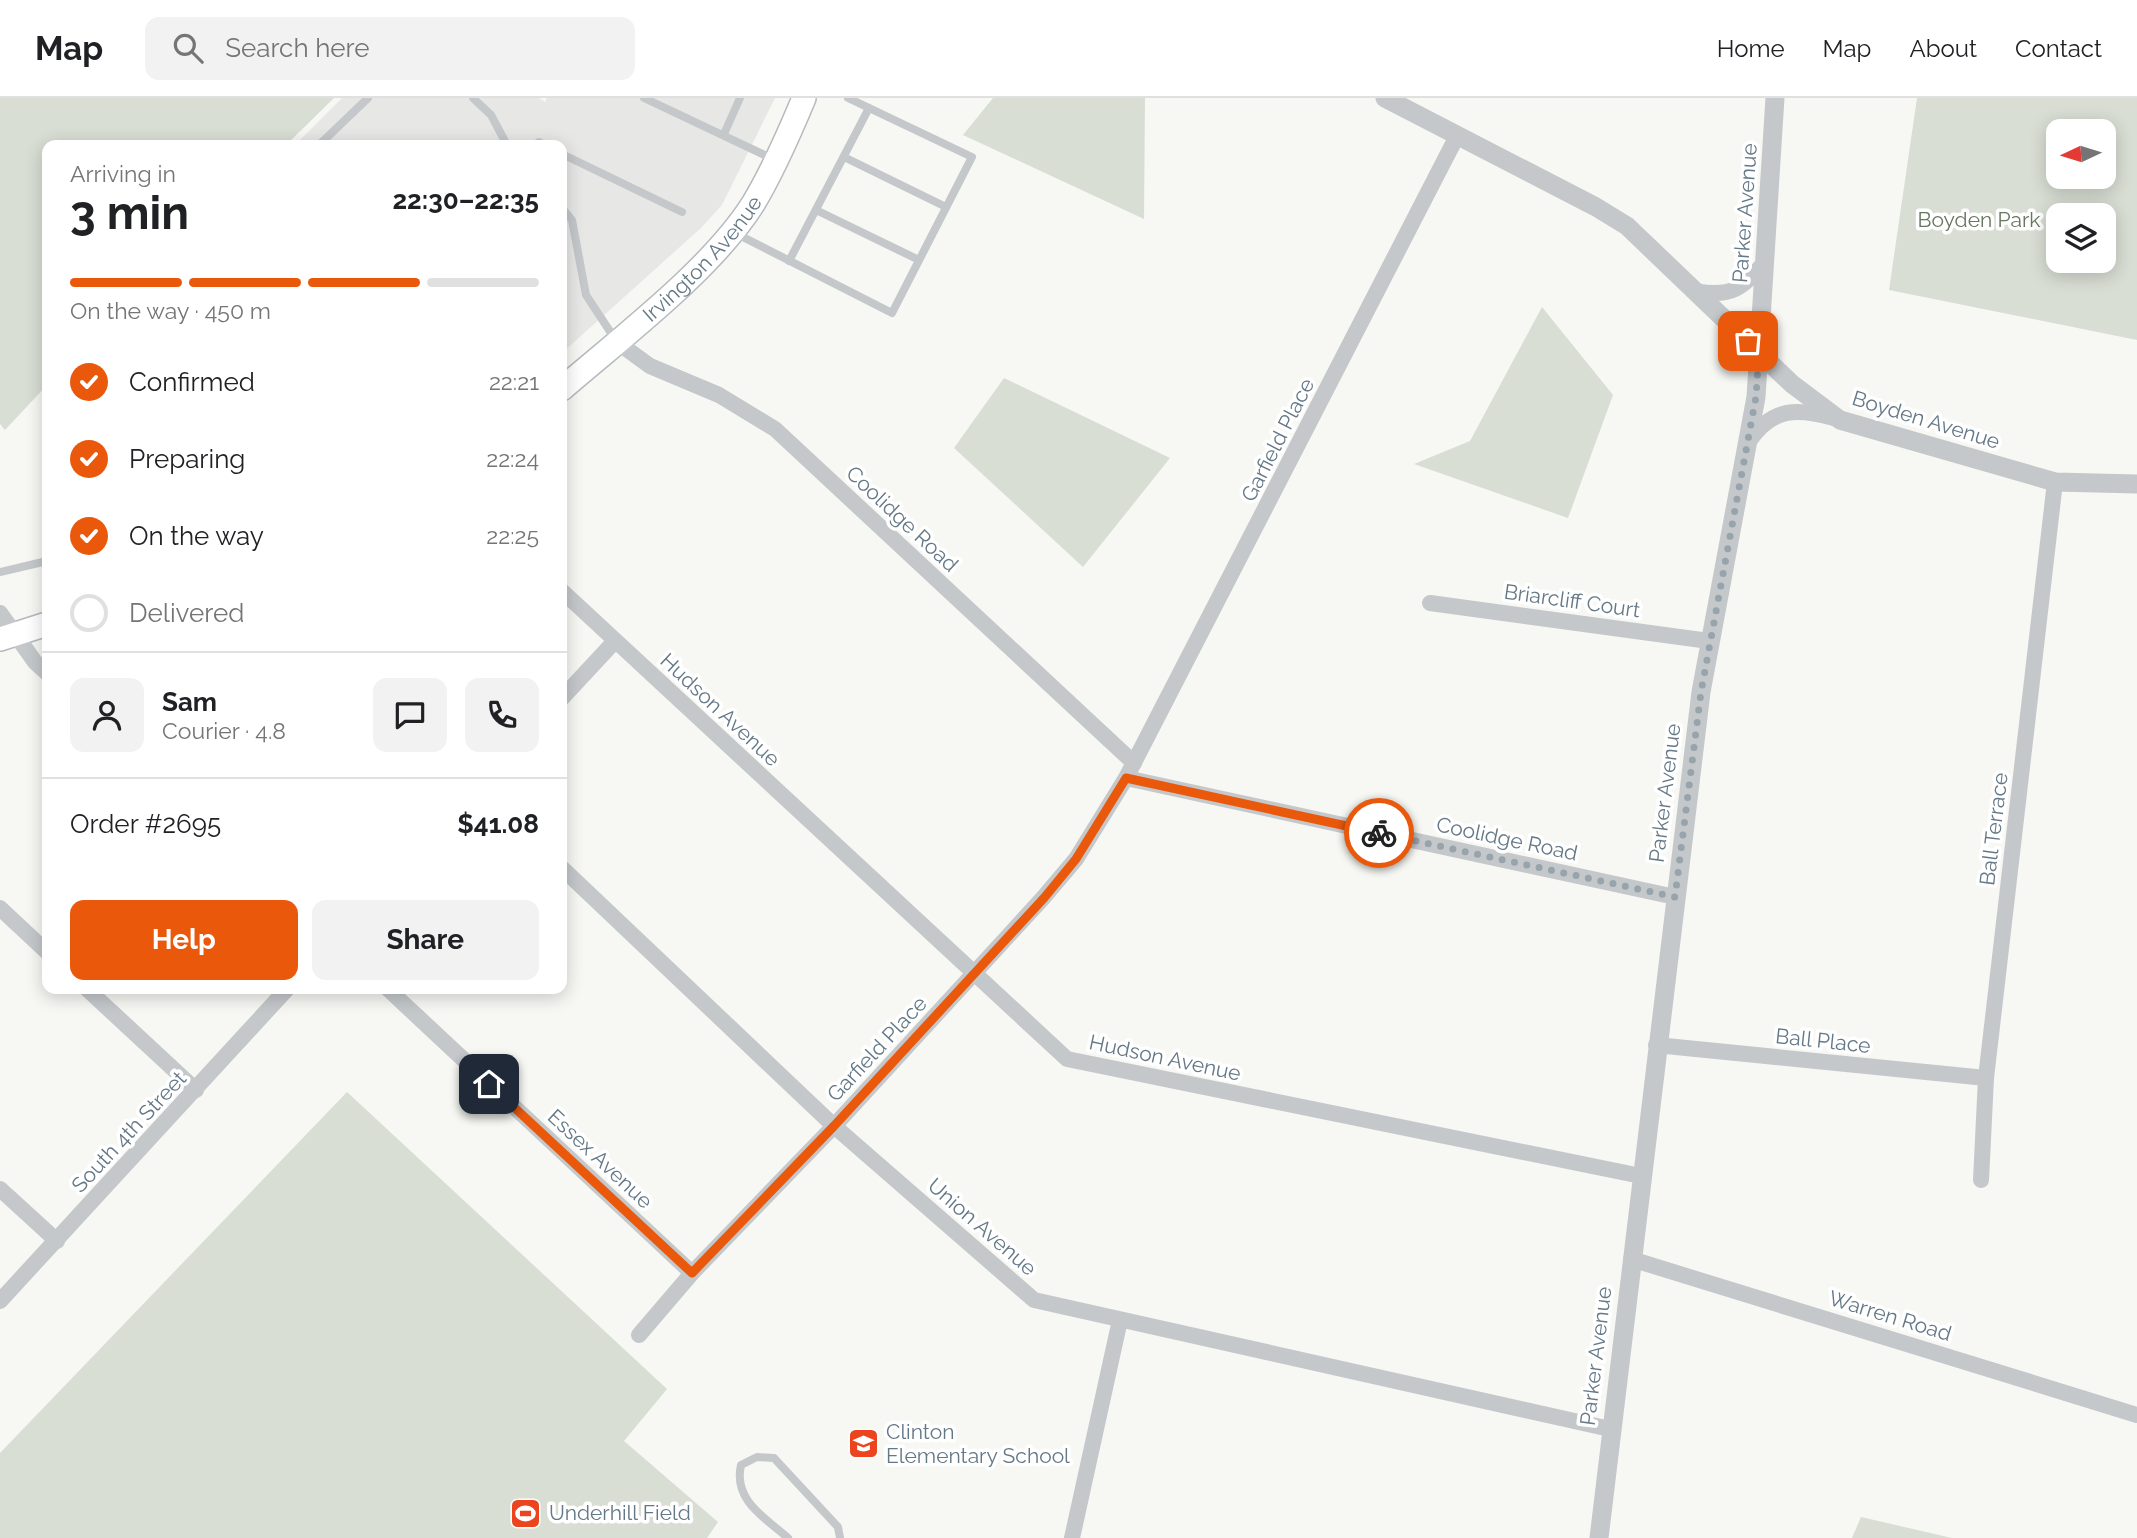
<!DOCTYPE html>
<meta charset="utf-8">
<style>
body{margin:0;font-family:Raleway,sans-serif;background:#f2f2f2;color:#202124;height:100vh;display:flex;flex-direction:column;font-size:26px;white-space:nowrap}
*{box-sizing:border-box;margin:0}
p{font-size:23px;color:#757577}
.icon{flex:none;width:38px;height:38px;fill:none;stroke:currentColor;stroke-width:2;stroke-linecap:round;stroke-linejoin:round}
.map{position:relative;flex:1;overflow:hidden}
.sheet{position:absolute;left:42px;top:42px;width:525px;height:854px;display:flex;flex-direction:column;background:#fff;border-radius:14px;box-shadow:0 4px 18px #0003}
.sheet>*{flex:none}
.needle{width:46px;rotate:266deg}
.controls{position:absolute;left:2046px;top:21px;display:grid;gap:14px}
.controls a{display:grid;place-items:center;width:70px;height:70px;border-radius:14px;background:#fff;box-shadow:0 4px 18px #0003;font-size:35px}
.pin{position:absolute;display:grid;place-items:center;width:60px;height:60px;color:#fff;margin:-30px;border-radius:14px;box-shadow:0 4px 10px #0006}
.courier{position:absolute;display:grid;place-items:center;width:70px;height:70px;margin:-35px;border:5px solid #ea580c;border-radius:50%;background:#fff;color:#222;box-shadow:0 2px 9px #0007}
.headline em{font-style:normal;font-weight:700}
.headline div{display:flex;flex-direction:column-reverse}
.headline{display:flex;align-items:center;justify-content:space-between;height:119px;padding:0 28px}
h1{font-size:46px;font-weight:700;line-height:52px}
.bar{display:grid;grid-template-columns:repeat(4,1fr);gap:10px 7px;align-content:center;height:84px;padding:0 28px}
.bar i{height:9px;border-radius:5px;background:#e0e0e0}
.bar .active{background:#ea580c}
.bar p{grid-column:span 4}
.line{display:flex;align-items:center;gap:18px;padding:0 28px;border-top:2px solid #e0e0e0}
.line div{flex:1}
.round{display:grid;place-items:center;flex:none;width:74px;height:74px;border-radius:14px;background:#f2f2f2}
ol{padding:0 28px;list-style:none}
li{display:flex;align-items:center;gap:21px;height:77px}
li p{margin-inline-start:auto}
li .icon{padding:7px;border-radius:50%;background:#ea580c;color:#fff;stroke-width:4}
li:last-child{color:#757577}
li i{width:38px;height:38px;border:4px solid #e0e0e0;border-radius:50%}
.primary-button{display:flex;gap:14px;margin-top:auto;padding:14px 28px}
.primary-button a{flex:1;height:80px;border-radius:14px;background:#ea580c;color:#fff;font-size:28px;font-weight:700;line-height:80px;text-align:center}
.primary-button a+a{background:#f2f2f2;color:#202124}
header{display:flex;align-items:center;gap:42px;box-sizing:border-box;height:98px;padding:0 35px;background:#fff;border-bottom:2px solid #e0e0e0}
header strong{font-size:33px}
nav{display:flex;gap:38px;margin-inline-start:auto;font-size:24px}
.search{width:490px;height:63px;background:#f2f2f2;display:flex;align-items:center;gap:18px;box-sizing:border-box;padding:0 24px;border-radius:14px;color:#757577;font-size:26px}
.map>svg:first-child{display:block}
.built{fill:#e7e8e6}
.green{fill:#d8ded4;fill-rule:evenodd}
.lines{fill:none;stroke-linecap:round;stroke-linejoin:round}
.secondary-casing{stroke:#b4babe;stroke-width:26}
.service{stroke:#c4c8cb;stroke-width:8}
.minor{stroke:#c4c8cb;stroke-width:16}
.tertiary{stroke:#c4c8cb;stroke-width:19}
.secondary{stroke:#fff;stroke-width:23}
.done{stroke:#97a4ac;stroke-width:7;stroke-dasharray:0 12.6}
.route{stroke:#ea580c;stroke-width:9}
.labels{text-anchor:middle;stroke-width:7;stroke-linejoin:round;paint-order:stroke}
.street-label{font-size:21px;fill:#647886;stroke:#fff}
.park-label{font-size:21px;fill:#66775f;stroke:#fff}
.poi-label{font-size:21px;fill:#647886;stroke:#fff;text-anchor:start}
</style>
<header>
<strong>Map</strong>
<div class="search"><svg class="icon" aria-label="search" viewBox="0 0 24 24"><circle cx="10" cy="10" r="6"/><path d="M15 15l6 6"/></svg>Search here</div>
<nav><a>Home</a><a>Map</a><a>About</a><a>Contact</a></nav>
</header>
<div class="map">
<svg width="2137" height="1440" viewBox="0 0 2137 1440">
<rect width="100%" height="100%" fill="#f7f7f3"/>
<path class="built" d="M342,0h197l6,4 2,-4h228l-53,107 -21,23 -139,125v-208h-267z"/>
<g class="green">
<path d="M0,0h334l-48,47h-239v240l-42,45 -5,-6z"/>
<path d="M993,0h152l-1,121 -181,-84z"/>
<path d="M1917,0h220v242l-248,-50zM2058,33h46v46h-46zM2058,117h46v46h-46z"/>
<path d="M1542,209l71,88 -45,123 -154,-54 56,-23z"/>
<path d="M1004,280l166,80 -87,109 -129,-119z"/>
<path d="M347,994l320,297 -43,52 94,81 -11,16h-707v-85z"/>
<path d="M1861,1419l91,21h-100z"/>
</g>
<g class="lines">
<defs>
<g id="secondary">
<path id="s1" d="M562,291c60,-52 149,-119 191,-185 20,-33 36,-70 51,-106"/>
<path d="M0,541l47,-15"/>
</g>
</defs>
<use href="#secondary" class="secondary-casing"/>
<g class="service">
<path d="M473,0l18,17 16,30"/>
<path d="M644,0l129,61"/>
<path d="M724,36l16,-36"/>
<path d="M319,47l49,-47"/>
<path d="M535,47l4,-3 6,3"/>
<path d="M562,56l120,58"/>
<path d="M844,59l102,50"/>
<path d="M562,110l10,12 14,75 31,47"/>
<path d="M816,112l103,50"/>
<path d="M735,135l157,80 80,-156 -124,-59"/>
<path d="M789,163l80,-153"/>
<path d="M0,474l47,-11"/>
<path d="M788,1440c-24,-21 -55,-38 -47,-73l16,-8 17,1 64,69 2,11"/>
</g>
<g class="minor">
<path d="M1696,193c36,7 46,-3 69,-29"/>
<path d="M617,244l33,24 69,29 56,34 359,334"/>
<path d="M1750,342c23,-33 48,-32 84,-22"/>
<path d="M562,493l505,468 574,117"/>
<path d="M1430,505l279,38"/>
<path d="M0,515l35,49 12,11"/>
<path d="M562,600l53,-57"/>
<path d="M1126,680l549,119"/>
<path d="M562,770l272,258 200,174 576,129"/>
<path d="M0,810l47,44"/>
<path d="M87,891l109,101"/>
<path d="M388,891l304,284"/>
<path d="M1656,947l330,33"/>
<path d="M1981,1082l5,-102 69,-596"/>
<path d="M0,1091l57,52"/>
<path d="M1631,1161l506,156"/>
<path d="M0,1203l287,-312"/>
<path d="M639,1237l53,-62 142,-147 209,-228 33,-39 50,-81 331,-642"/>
<path d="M1072,1440l48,-218"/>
</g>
<g class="tertiary">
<path d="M1385,0l211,109 31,19 165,158 48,36 215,62 82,2"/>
<path d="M1599,1440l102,-846 55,-295 19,-299"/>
</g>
<use href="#secondary" class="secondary"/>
</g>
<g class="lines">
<path class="done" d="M1379,735l296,64 26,-205 55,-295 3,-46 -11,-10"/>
<path class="route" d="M489,986l203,189 142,-147 210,-228 32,-39 50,-81 253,55"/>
</g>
<defs>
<symbol id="school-square" viewBox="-11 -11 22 22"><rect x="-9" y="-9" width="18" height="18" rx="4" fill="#ec441e" stroke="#fff"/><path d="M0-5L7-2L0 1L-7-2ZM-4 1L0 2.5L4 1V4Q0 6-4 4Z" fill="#fff"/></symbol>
<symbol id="stadium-square" viewBox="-11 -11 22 22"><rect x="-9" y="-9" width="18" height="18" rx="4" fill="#ec441e" stroke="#fff"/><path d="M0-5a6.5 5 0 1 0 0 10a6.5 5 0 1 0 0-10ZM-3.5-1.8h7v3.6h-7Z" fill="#fff"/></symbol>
</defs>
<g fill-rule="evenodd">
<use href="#school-square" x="846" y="1328" width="35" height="35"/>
<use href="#stadium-square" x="508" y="1398" width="35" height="35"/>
</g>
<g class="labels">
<g class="street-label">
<text transform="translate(1745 115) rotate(-86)" y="7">Parker Avenue</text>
<text dy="7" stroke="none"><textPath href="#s1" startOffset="192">Irvington Avenue</textPath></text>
<text transform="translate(1926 322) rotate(17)" y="7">Boyden Avenue</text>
<text transform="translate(1278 342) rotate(-63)" y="7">Garfield Place</text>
<text transform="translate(902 421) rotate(43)" y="7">Coolidge Road</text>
<text transform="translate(1572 503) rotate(8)" y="7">Briarcliff Court</text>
<text transform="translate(720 612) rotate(43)" y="7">Hudson Avenue</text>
<text transform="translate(1665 695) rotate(-83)" y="7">Parker Avenue</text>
<text transform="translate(1994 731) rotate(-83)" y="7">Ball Terrace</text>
<text transform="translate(1507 741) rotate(12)" y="7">Coolidge Road</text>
<text transform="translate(1823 943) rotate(6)" y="7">Ball Place</text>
<text transform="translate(877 951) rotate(-47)" y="7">Garfield Place</text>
<text transform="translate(1165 960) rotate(12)" y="7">Hudson Avenue</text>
<text transform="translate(129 1034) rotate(-47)" y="7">South 4th Street</text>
<text transform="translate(600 1061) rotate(43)" y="7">Essex Avenue</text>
<text transform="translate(982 1129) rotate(41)" y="7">Union Avenue</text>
<text transform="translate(1890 1218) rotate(17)" y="7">Warren Road</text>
<text transform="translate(1596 1258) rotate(-83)" y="7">Parker Avenue</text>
</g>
<g class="park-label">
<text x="1979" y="129">Boyden Park</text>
</g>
<g class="poi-label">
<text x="886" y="1341">Clinton<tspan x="886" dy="24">Elementary School</tspan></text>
<text x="549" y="1422">Underhill Field</text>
</g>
</g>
</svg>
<div class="controls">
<a><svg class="needle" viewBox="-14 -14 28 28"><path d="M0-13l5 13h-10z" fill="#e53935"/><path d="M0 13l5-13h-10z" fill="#757577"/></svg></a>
<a><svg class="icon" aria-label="layers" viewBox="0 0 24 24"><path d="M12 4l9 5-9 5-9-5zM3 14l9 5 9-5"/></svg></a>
</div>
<div class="pin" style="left:1748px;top:243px;background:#ea580c"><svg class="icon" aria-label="bag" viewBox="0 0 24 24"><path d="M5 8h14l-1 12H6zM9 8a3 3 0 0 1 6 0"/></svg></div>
<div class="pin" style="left:489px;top:986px;background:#1f2937"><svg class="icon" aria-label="home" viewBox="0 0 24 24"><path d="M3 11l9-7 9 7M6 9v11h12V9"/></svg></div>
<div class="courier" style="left:1379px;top:735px"><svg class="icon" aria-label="bike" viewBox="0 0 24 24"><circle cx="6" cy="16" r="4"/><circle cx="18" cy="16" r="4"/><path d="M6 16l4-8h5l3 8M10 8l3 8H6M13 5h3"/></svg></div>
<section class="sheet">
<div class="headline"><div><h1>3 min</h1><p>Arriving in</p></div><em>22:30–22:35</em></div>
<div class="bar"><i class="active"></i><i class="active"></i><i class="active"></i><i></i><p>On the way · 450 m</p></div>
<ol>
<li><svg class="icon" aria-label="check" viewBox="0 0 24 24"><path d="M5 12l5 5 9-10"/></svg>Confirmed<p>22:21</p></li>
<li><svg class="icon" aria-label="check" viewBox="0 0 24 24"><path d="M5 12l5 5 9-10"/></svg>Preparing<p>22:24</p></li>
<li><svg class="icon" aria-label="check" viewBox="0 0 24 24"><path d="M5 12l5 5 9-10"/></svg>On the way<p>22:25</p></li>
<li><i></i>Delivered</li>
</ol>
<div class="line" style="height:126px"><a class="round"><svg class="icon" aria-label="person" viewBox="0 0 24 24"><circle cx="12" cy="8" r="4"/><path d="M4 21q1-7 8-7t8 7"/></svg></a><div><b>Sam</b><p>Courier · 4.8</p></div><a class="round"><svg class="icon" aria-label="chat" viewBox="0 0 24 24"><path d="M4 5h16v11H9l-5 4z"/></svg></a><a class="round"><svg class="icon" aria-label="phone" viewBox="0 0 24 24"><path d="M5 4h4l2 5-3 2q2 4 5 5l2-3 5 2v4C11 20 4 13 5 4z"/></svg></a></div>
<div class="line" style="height:91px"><div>Order #2695</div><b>$41.08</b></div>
<div class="primary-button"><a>Help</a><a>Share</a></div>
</section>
</div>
